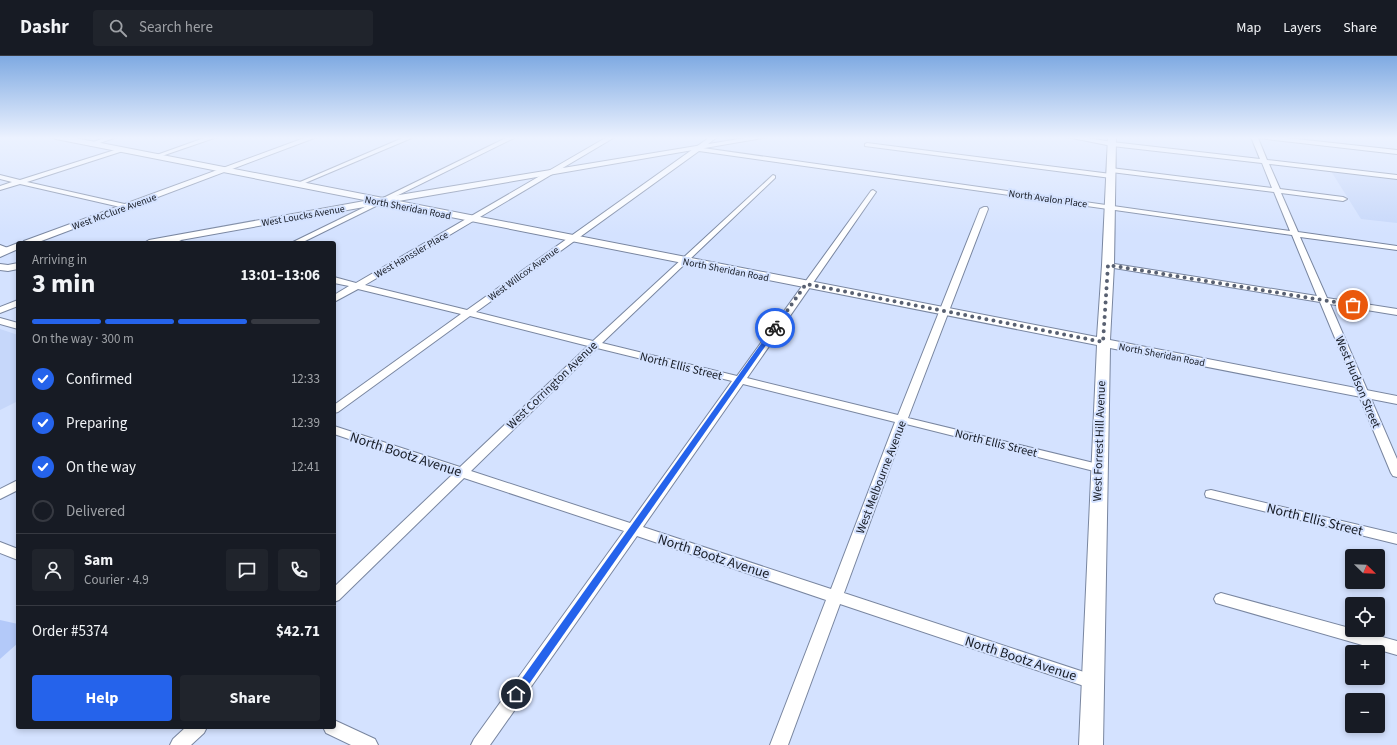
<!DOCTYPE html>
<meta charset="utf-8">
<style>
body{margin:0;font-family:"Source Sans 3",sans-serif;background:#20242c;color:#f1f3f6;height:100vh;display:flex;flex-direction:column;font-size:15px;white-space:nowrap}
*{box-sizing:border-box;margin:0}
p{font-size:13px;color:#9ea1a6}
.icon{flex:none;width:22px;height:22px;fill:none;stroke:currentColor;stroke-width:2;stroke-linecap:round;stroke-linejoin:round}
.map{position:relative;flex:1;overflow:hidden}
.panel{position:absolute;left:16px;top:185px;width:320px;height:488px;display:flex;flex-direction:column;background:#171b24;border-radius:4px;box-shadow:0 2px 6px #0003}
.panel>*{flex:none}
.needle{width:26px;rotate:113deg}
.controls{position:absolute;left:1345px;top:493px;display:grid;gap:8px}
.controls a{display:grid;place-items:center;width:40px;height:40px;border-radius:4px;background:#171b24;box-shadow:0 2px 6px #0003;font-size:20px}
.pin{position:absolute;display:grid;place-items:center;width:34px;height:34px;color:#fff;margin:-17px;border:2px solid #fff;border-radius:50%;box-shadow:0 1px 4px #0007}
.courier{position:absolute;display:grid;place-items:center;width:40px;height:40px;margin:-20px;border:3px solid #2563eb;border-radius:50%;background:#fff;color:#222;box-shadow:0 1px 5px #0007}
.summary em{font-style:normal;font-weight:700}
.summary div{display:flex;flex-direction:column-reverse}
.summary{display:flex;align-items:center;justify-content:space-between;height:68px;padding:0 16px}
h1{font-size:26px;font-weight:700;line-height:30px}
.bar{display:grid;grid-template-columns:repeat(4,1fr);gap:6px 4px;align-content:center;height:48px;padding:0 16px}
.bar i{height:5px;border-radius:3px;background:#363941}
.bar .current{background:#2563eb}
.bar p{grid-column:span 4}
.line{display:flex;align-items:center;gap:10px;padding:0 16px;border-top:1px solid #363941}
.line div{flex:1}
.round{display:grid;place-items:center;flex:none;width:42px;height:42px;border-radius:4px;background:#20242c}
ol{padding:0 16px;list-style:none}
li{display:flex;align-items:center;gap:12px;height:44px}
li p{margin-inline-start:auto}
li .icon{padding:4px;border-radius:50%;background:#2563eb;color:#fff;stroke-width:4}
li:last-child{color:#9ea1a6}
li i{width:22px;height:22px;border:2px solid #363941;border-radius:50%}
.primary-button{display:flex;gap:8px;margin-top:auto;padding:8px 16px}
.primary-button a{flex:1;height:46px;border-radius:4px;background:#2563eb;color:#fff;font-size:16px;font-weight:700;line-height:46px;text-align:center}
.primary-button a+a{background:#20242c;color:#f1f3f6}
header{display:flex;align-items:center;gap:24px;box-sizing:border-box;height:56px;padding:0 20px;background:#171b24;border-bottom:1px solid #363941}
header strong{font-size:19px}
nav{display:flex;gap:22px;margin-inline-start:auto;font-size:14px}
.search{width:280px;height:36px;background:#20242c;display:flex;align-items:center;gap:10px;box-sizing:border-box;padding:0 14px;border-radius:4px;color:#9ea1a6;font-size:15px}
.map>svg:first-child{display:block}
.built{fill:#c6d7fa}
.green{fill:#b3c9f9}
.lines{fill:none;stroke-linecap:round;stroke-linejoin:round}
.minor-casing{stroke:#7986a0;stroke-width:2}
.tertiary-casing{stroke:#7986a0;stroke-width:2}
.secondary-casing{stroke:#7986a0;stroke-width:2}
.minor{fill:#fff;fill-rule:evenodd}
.tertiary{fill:#fff;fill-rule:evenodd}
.secondary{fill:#fff;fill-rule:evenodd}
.route{fill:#2563eb}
.done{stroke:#586071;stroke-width:4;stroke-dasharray:0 7.2}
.labels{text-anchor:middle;stroke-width:4;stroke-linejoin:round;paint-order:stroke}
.far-street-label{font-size:10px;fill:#151a24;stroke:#d4e2ff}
.street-label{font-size:12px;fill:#151a24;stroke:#d4e2ff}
.near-street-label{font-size:14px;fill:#151a24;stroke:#d4e2ff}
</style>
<header>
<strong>Dashr</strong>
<div class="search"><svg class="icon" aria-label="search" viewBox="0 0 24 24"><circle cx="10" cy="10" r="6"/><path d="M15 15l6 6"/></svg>Search here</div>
<nav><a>Map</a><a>Layers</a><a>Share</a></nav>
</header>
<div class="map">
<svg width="1397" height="689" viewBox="0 0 1397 689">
<rect width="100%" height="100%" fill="#d4e2ff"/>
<g class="built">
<path d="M1331,115l66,7v45l-36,-4z"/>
<path d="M0,273l18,6v66l-18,9z"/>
</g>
<path class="green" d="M0,564l18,4v19l-18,16z"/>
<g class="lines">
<defs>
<g id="minor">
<path d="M107,81h10l-26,9 -3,-2z"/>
<path d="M207,81h10l-61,21 -5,-1z"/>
<path d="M405,81h9l-116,49 -5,-1z"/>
<path d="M508,81h8l-215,106h-10z"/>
<path d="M607,81h8l-250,148 102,25 243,-173h7l-14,11 587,83 -16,-39 -163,-20 -3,-2 3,-2 161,20 -10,-25 -150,-17 -45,-9h15l30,5 148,17 -9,-22h27l119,13v4l-139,-16 9,22 130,15v4l-128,-15 11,25 63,8 4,2 -4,2 -62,-8 17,39 99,14v4l-97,-13 27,61 70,11v6l-67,-11 67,155v18l-4,-1 -2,-3 -71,-171 -212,-35 -4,-2 4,-2 209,33 -25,-61 -593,-84 -223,161 117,29 180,-166 2,1v2l-173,165 135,33 134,-185 2,-1 3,2 -129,186 151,37 82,-206 4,-2h3l1,2 -80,209 190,46 4,1 2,3 -2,3 -4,1 -192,-48 -62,169 249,82 6,2 2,5 -2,5 -6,2 -253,-85 -52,141h-18l56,-145 -189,-64 -147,209h-19l3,-6 150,-208 -160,-53 -125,122 -5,2v-15l119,-113 -119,-40v-8l126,41 128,-121 -118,-30 -132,96 -4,1v-8l127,-91 -103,-25 -24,13v-7l15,-9 -15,-3v-6l22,6zM597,292l135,33 -102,142 -159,-52zM743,328l152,38 -64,167 -188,-62z"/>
<path d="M867,87l244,31 3,2 -3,2 -246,-32v-2z"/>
<path d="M121,92l3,2 -1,1 -96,31 102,23v4l-109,-25 -20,6v-4l12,-4 -12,-3v-4l20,5z"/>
<path d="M166,181h6l14,6h-12l-8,-2z"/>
<path d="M0,189l13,5 -4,2 -9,-2z"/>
<path d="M18,244v6l-18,7v-6z"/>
<path d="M0,262l18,5v6l-18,-5z"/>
<path d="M18,424v10l-18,9v-10z"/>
<path d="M1211,434l186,44v10l-191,-47 -1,-3 1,-3z"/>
<path d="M0,486l18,7v11l-18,-7z"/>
<path d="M1221,537l176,48v14l-181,-52 -2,-4 2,-4z"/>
<path d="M334,664l41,19 3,6h-27l-25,-12 -3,-6h11z"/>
<path d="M186,671h21l-3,6 -13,12h-21l3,-6z"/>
</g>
<g id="tertiary">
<path d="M307,81h10l-281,106h-14l2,-2z"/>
<path d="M751,81h17l-387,67 -217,39h-20l5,-3 232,-42z"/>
<path d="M18,187v6l-18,8v-7z"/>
<path d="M18,207v6l-10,2 -8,-1v-6l8,1z"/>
</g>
<path id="secondary" d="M52,81h18l1027,200 5,-72 6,-128h8l-2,128 -4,75 287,56v8l-287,-56 -7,397h-24l18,-400 -1041,-206z"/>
</defs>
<use href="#minor" class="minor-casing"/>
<use href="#tertiary" class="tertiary-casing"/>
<use href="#secondary" class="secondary-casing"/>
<use href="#minor" class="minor"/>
<use href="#tertiary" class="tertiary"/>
<use href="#secondary" class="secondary"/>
</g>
<linearGradient id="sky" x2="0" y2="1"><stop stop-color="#7faae2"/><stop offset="0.46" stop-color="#ecf2ff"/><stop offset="1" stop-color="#ecf2ff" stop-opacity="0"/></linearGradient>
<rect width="1397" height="178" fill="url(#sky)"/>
<path class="route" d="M775,270l3,2 -258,369 -4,2 -3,-2 -2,-3 2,-3 260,-364z"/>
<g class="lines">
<path class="done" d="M775,272l31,-44 297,58 5,-77 245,40"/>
</g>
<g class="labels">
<g class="far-street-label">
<text transform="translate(1048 142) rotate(8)" y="4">North Avalon Place</text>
<text transform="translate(408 151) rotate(11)" y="4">North Sheridan Road</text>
<text transform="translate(114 155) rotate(-20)" y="4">West McClure Avenue</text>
<text transform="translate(303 159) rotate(-10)" y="4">West Loucks Avenue</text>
<text transform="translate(411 198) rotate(-30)" y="4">West Hanssler Place</text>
<text transform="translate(726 213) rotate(11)" y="4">North Sheridan Road</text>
<text transform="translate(523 217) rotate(-36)" y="4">West Willcox Avenue</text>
<text transform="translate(1162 298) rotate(11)" y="4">North Sheridan Road</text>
</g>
<g class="street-label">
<text transform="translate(681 310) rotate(14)" y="4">North Ellis Street</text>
<text transform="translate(1358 326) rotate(67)" y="4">West Hudson Street</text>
<text transform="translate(552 329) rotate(-44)" y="4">West Corrington Avenue</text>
<text transform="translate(1099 385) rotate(-88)" y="4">West Forrest Hill Avenue</text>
<text transform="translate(996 387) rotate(14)" y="4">North Ellis Street</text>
<text transform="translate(881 421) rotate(-69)" y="4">West Melbourne Avenue</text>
</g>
<g class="near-street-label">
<text transform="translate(406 398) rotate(18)" y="5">North Bootz Avenue</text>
<text transform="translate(1315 463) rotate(14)" y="5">North Ellis Street</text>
<text transform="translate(714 500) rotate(18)" y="5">North Bootz Avenue</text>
<text transform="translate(1021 602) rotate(18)" y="5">North Bootz Avenue</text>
</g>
</g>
</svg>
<div class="controls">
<a><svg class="needle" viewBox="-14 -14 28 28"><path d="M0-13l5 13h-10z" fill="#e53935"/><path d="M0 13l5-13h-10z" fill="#9ea1a6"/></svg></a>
<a><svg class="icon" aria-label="locate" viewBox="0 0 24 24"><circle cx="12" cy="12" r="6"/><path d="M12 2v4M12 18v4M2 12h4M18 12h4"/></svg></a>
<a>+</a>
<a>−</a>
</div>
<div class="pin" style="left:1353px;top:249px;background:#ea580c"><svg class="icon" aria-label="bag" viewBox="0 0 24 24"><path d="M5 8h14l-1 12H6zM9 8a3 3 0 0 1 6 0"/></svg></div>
<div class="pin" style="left:516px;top:638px;background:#1f2937"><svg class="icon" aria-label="home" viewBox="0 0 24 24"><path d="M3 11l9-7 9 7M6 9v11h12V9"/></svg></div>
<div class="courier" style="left:775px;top:272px"><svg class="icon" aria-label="bike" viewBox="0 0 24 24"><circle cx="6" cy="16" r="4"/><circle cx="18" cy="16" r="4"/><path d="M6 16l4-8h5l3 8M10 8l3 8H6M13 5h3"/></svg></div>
<section class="panel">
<div class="summary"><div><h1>3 min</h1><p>Arriving in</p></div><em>13:01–13:06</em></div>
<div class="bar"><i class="current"></i><i class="current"></i><i class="current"></i><i></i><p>On the way · 300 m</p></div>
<ol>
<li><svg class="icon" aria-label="check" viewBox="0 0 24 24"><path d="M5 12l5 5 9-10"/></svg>Confirmed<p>12:33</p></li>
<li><svg class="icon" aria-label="check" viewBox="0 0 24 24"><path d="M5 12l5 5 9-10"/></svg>Preparing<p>12:39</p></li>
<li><svg class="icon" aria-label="check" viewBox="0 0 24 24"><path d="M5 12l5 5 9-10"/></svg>On the way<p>12:41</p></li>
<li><i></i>Delivered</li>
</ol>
<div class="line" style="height:72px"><a class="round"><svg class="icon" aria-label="person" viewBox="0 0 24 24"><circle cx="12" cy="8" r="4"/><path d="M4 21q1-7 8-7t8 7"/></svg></a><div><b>Sam</b><p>Courier · 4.9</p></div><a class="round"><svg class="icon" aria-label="chat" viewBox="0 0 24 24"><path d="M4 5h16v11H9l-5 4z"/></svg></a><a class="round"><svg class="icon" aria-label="phone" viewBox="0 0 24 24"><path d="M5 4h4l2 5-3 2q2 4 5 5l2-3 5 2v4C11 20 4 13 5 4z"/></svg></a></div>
<div class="line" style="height:52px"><div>Order #5374</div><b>$42.71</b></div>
<div class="primary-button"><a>Help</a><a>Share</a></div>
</section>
</div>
